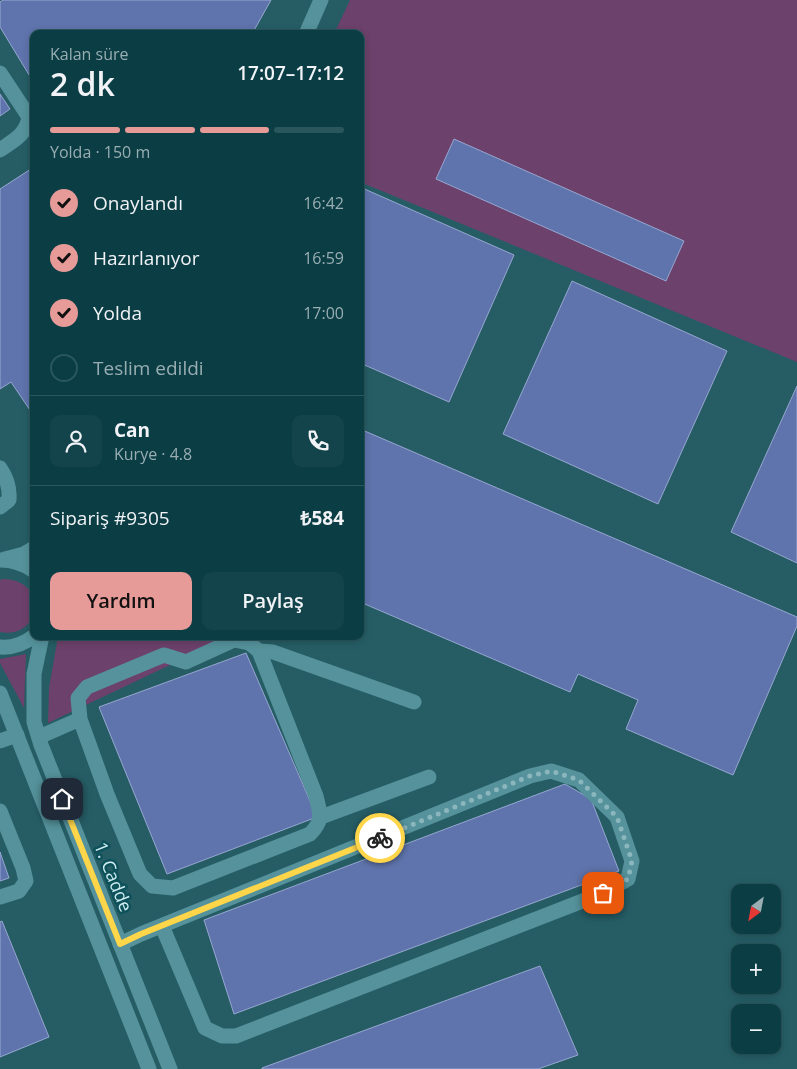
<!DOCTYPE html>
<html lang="tr">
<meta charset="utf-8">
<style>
body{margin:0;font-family:"Open Sans",sans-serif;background:#13444b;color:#f1f3f6;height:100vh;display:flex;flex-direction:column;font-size:19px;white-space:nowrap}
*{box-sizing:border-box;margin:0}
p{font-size:16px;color:#99aeb2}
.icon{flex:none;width:28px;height:28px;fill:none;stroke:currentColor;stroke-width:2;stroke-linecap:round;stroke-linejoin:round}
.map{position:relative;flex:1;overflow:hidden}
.drawer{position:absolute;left:30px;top:30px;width:334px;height:610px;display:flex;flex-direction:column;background:#0a3d44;border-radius:10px;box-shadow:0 2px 8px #0003,0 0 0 1px #2a565d}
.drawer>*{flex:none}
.needle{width:32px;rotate:212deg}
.buttons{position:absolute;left:731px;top:884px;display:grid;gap:10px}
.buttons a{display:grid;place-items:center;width:50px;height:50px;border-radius:10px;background:#0a3d44;box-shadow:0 2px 8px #0003,0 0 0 1px #2a565d;font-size:25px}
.pin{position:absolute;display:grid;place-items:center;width:42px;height:42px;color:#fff;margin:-21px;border-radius:10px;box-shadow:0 2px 8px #0006}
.courier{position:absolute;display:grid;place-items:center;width:50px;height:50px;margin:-25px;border:4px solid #ffd54a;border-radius:50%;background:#fff;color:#222;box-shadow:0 1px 6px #0007}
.summary em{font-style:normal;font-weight:600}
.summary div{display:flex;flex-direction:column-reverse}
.summary{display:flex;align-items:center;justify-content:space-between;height:85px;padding:0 20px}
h1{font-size:32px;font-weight:600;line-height:38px}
.bar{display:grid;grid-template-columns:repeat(4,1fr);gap:8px 5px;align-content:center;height:60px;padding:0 20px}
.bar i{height:6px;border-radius:4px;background:#2a565d}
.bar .selected{background:#e69b98}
.bar p{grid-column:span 4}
.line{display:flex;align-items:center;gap:12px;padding:0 20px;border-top:1px solid #2a565d}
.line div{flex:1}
.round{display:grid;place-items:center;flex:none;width:52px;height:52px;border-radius:10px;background:#13444b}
ol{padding:0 20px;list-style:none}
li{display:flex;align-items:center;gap:15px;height:55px}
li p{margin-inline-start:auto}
li .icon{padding:5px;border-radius:50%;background:#e69b98;color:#111;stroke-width:4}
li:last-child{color:#99aeb2}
li i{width:28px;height:28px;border:2px solid #2a565d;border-radius:50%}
.primary-button{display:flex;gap:10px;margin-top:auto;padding:10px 20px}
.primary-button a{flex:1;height:58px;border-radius:10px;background:#e69b98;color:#111;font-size:20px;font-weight:600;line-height:58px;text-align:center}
.primary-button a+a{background:#13444b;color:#f1f3f6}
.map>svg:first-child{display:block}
.built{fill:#265d65;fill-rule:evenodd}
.green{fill:#6c416b}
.building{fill:#5f74ac;stroke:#96a7d1}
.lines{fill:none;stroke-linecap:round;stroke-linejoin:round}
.minor{stroke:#55929b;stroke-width:15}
.done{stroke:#8bb6bd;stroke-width:5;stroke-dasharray:0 9}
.route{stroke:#ffd54a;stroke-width:6}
.labels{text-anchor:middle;stroke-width:5;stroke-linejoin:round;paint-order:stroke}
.street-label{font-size:18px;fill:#cfedf2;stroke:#0d515a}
</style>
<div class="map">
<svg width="797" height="1069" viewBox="0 0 797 1069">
<rect width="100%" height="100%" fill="#0d515a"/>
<path class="built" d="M0,0h797v1069h-797zM34,34h326v602h-326zM740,892h32v33h-32zM740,952h32v33h-32zM740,1012h32v33h-32z"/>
<g class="green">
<path d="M350,0h447v362l-437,-180v-148h-26z"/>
<path d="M3,579c47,1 38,61 -3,53v-52z"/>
<path d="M58,636h173l-183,87 1,-35z"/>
<path d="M26,654l-2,54 -24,-45v-4z"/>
</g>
<g class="building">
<path d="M3,0h268l-19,34h-218v49l-34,-56v-25z"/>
<path d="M0,94l10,15 -10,7z"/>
<path d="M454,139l230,102 -18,40 -230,-102z"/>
<path d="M34,167v249l-23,-34 -11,7v-200z"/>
<path d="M360,187l154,68 -65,147 -89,-39z"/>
<path d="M572,281l155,70 -69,153 -155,-70z"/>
<path d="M797,386v177l-66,-31z"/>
<path d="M360,429l437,188v9l-64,149 -107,-46 12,-29 -60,-26 -8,18 -210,-90z"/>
<path d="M246,653l71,164 -150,57 -68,-167z"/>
<path d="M565,784l26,15 28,72 -385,143 -30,-94z"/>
<path d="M0,852l9,26 -9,3z"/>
<path d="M2,921l47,116 -49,20v-135z"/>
<path d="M540,966l38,89 -40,14h-276v-1z"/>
</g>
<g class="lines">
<g class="minor">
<path d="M306,34l15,-34"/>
<path d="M0,73l29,44c-3,18 -15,23 -29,33"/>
<path d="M0,468c7,10 10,20 9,32l-9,7"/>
<path d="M5,559l19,-5 10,-6"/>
<path d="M0,560c13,0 23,3 34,11"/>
<path d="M42,636l-8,38v48l7,23 129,324"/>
<path d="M0,647c13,1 24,-3 34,-11"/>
<path d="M259,651l14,1 141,50"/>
<path d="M0,693l149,376"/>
<path d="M39,737l41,-18 27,75 33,80 12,12 21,2 137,-54c14,-14 10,-21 6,-38l-57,-145 -10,-8 -15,-3 -48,22 -22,-7 -77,32 -9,11 2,21"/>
<path d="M0,741l17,-6"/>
<path d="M0,811l23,57 3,13 -7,10 -19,6"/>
<path d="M321,817l108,-40"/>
<path d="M120,944l21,-10 389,-158 21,-5 28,9 38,37 15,44 -4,18 -25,14 -367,143h-14l-17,-8 -43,-102"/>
</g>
</g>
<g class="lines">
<path class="done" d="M380,838l150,-62 21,-5 28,9 38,37 15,44 -4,18 -25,14"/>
<path class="route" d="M62,799l58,145 21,-10 239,-96"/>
</g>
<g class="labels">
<g class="street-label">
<text transform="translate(113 877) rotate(68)" y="6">1. Cadde</text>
</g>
</g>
</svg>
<div class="buttons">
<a><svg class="needle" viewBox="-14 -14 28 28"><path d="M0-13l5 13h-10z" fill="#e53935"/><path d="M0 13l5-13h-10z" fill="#99aeb2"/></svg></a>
<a>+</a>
<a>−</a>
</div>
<div class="pin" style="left:603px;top:893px;background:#ea580c"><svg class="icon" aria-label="bag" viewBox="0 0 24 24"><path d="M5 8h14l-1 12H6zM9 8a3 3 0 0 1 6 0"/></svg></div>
<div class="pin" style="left:62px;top:799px;background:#1f2937"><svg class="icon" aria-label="home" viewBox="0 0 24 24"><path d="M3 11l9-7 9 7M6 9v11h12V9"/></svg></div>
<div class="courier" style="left:380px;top:838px"><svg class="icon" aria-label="bike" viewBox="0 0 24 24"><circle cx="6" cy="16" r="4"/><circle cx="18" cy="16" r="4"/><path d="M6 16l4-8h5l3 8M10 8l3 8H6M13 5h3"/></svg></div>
<section class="drawer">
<div class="summary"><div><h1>2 dk</h1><p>Kalan süre</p></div><em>17:07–17:12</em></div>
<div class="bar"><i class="selected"></i><i class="selected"></i><i class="selected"></i><i></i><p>Yolda · 150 m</p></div>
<ol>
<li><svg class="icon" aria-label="check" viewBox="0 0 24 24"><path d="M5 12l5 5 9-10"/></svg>Onaylandı<p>16:42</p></li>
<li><svg class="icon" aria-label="check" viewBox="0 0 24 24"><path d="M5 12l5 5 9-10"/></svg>Hazırlanıyor<p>16:59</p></li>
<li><svg class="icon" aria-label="check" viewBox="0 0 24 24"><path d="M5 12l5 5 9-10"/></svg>Yolda<p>17:00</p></li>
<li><i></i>Teslim edildi</li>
</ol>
<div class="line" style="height:90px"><a class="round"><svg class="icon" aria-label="person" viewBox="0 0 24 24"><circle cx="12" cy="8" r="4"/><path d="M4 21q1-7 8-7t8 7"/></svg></a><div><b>Can</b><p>Kurye · 4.8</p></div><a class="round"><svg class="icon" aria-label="phone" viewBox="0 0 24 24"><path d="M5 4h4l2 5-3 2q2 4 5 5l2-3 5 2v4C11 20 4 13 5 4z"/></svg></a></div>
<div class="line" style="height:65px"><div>Sipariş #9305</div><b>₺584</b></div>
<div class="primary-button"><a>Yardım</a><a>Paylaş</a></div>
</section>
</div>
